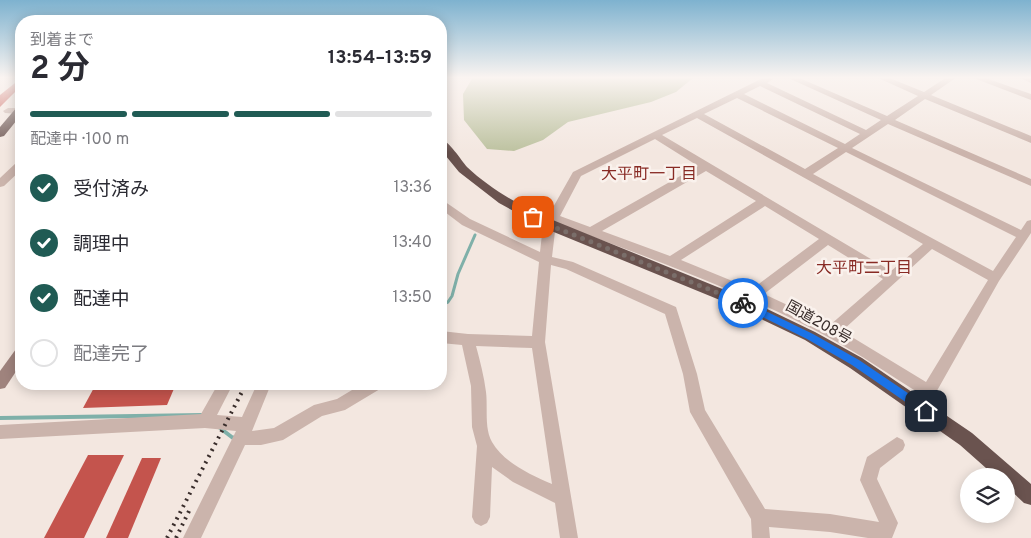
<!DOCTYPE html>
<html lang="ja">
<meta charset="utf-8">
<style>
body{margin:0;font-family:Overpass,"Noto Sans JP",sans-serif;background:#f2f2f3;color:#2b2b33;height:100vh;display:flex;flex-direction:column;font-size:19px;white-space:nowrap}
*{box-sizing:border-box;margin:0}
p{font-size:16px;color:#7c7c81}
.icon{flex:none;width:28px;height:28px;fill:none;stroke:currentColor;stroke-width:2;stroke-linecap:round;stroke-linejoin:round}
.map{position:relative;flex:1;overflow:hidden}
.drawer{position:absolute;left:15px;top:15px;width:432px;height:375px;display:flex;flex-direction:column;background:#fff;border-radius:20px;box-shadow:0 2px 12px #0003}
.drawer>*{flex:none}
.controls{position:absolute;left:960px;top:468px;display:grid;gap:10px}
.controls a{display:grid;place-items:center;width:55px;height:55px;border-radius:50%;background:#fff;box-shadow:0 2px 12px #0003;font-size:25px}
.pin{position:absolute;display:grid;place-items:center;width:42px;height:42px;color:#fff;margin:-21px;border-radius:10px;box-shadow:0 2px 8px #0006}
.courier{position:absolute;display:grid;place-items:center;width:50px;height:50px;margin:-25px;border:4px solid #1a73e8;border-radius:50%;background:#fff;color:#222;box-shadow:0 1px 6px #0007}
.head em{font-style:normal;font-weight:700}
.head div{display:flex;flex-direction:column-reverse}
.head{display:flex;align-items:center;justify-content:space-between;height:85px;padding:0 15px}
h1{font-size:32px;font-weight:700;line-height:38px}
.bar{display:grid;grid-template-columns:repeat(4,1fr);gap:8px 5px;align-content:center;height:60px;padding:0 15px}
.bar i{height:6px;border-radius:4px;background:#e1e1e2}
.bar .selected{background:#205b54}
.bar p{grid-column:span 4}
ol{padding:0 15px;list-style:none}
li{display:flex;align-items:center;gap:15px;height:55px}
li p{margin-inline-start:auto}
li .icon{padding:5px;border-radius:50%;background:#205b54;color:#fff;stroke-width:4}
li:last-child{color:#7c7c81}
li i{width:28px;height:28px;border:2px solid #e1e1e2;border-radius:50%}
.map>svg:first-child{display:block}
.green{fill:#bdc2a0}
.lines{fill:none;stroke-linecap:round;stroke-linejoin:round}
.stream-far1{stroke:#7fb0a9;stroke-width:3}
.stream{stroke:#7fb0a9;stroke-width:4}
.building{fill:#c4544d}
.minor{fill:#cbb4ac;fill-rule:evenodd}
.secondary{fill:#9f837d;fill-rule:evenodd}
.trunk{fill:#6a534f;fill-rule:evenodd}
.rail{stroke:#392d2b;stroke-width:4;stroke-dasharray:2 5;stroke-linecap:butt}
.route{fill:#1a73e8}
.done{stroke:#7a6e6a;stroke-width:5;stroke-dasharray:0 9}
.labels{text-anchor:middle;stroke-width:5;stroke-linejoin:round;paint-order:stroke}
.street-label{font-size:15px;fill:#392d2b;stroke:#faf2ed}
.neighbourhood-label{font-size:16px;fill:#882a24;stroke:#faf2ed}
</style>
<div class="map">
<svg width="1031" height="538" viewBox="0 0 1031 538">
<rect width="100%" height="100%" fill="#f3e7e0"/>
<path class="green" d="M473,77h221l-18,15 -25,10 -83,20 -25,18 -29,11 -27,-2 -23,-29 -1,-26z"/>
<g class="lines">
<path class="stream-far1" d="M441,305l7,-3 4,-6 6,-22 17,-39"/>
<g class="stream">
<path d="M0,418l203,-3"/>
<path d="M220,428l13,10 2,-1"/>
</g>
</g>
<g class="building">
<path d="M20,79l1,7 -21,21v-12z"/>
<path d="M96,384h80l-9,21 -84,3z"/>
<path d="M88,455h36l-40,83h-40z"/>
<path d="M142,458h19l-33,80h-22z"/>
</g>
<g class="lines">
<g class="minor">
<path d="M765,77h11l-9,6 99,47 15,-10 -95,-43h11l90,39 31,-20 -42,-19h11l37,15 23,-15h10l-26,18 100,41v7l-106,-44 -30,21 136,59v7l-143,-62 -36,24 169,82 6,-9 4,-1v13l-32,48 -65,115 -5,2 -5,-2c-33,-20 -64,-42 -98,-60 -86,-46 -179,-79 -270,-113l-4,34 21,5 103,45 21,67 8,36 60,99 65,5 49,8 -19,-42 7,-23 30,-20 6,3 2,5 -2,5 -23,18 -3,11 21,44 -6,15h-24l-38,-6 -61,-5 1,11h-18l-1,-19 -61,-107 -7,-38 -18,-60 -99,-45 -15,-4 -6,77 33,196h-18l-5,-35 -42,-21 -21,-15 -2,50 -3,6 -6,3 -6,-3 -3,-6 5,-71 -5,-19 -1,-41 -9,-41 -21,-2v-12l27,3 64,2 7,-74 -77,-37 -21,-16v-10l29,20 70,33 3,-27 30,-53zM760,86l100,48 -15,10 -101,-50zM737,98l101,50 -33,21 -101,-55zM697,118l226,126 -32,27 -229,-136zM655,139l43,27 -108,61 -30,-11 21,-40zM846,152l170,85 -23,34 -180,-97zM706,171l50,30 -86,55 -68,-25zM765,206l54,33 -67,50 -71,-29zM828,245l55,34 -53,46 -66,-31zM932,249l56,31 -62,102 -84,-51zM476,346l56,2 20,136c-21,-9 -48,-21 -60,-42 -8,-14 -4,-35 -6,-50 -2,-16 -6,-31 -10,-46z"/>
<path d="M971,77h12l48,17v6z"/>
<path d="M1018,77h13v6z"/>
<path d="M8,108h13v6l-16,-1 -2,-2z"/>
<path d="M21,161v9l-17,16 -4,1v-9l17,-16z"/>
<path d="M218,384h15l-16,31 25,2 15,-33h14l-19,47 22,-3 40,-23 23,-6 25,-15h20l-2,5 -35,21 -23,6 -39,24 -22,5h-16l-44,93h-18l53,-107 -31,-3 -205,11v-14l201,-11z"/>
</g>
<path class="secondary" d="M21,347v17l-16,24 -5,1v-18l16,-22z"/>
<g class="trunk">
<path d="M21,106v9l-17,21 -4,1v-10l17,-20z"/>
<path d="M441,139c8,2 20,21 26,28 21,20 46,34 71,47l204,83 73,35 47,26 110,75 59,51v21l-7,-2 -18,-17v-10h-11l-35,-31 -110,-77 -45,-28 -73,-35 -188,-77 -45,-25 -40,-31 -18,-22z"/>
</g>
<g class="rail">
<path d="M167,538l79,-154"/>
<path d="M176,538l13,-27"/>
</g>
</g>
<linearGradient id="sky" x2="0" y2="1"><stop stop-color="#7eb2cf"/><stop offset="0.51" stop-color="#faf4f1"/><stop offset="1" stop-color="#faf4f1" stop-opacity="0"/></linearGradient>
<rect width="1031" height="152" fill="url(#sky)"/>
<path class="route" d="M743,300l70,34 46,26 71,48v6h-7l-71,-49 -45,-26 -67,-33v-5z"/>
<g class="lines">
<path class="done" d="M533,217l16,8 194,78"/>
</g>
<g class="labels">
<g class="street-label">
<text transform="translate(819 322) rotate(29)" y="5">国道208号</text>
</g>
<g class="neighbourhood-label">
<text x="649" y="179">大平町一丁目</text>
<text x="864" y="273">大平町二丁目</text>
</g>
</g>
</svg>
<div class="controls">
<a><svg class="icon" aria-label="layers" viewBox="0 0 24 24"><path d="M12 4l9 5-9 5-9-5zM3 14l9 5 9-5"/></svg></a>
</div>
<div class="pin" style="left:533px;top:217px;background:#ea580c"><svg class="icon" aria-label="bag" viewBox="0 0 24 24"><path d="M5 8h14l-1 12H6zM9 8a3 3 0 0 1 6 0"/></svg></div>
<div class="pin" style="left:926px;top:411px;background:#1f2937"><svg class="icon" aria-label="home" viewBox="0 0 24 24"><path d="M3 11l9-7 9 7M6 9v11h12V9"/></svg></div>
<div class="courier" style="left:743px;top:303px"><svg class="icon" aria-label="bike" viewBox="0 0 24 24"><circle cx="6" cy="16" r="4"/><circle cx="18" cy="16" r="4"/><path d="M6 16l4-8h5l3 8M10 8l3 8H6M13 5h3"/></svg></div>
<section class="drawer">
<div class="head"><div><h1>2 分</h1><p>到着まで</p></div><em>13:54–13:59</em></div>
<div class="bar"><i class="selected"></i><i class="selected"></i><i class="selected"></i><i></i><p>配達中 · 100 m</p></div>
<ol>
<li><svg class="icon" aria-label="check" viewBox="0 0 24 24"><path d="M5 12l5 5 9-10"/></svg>受付済み<p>13:36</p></li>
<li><svg class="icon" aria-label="check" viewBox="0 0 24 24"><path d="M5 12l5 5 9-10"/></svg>調理中<p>13:40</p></li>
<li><svg class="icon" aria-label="check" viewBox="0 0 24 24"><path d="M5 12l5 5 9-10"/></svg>配達中<p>13:50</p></li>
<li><i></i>配達完了</li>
</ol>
</section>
</div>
